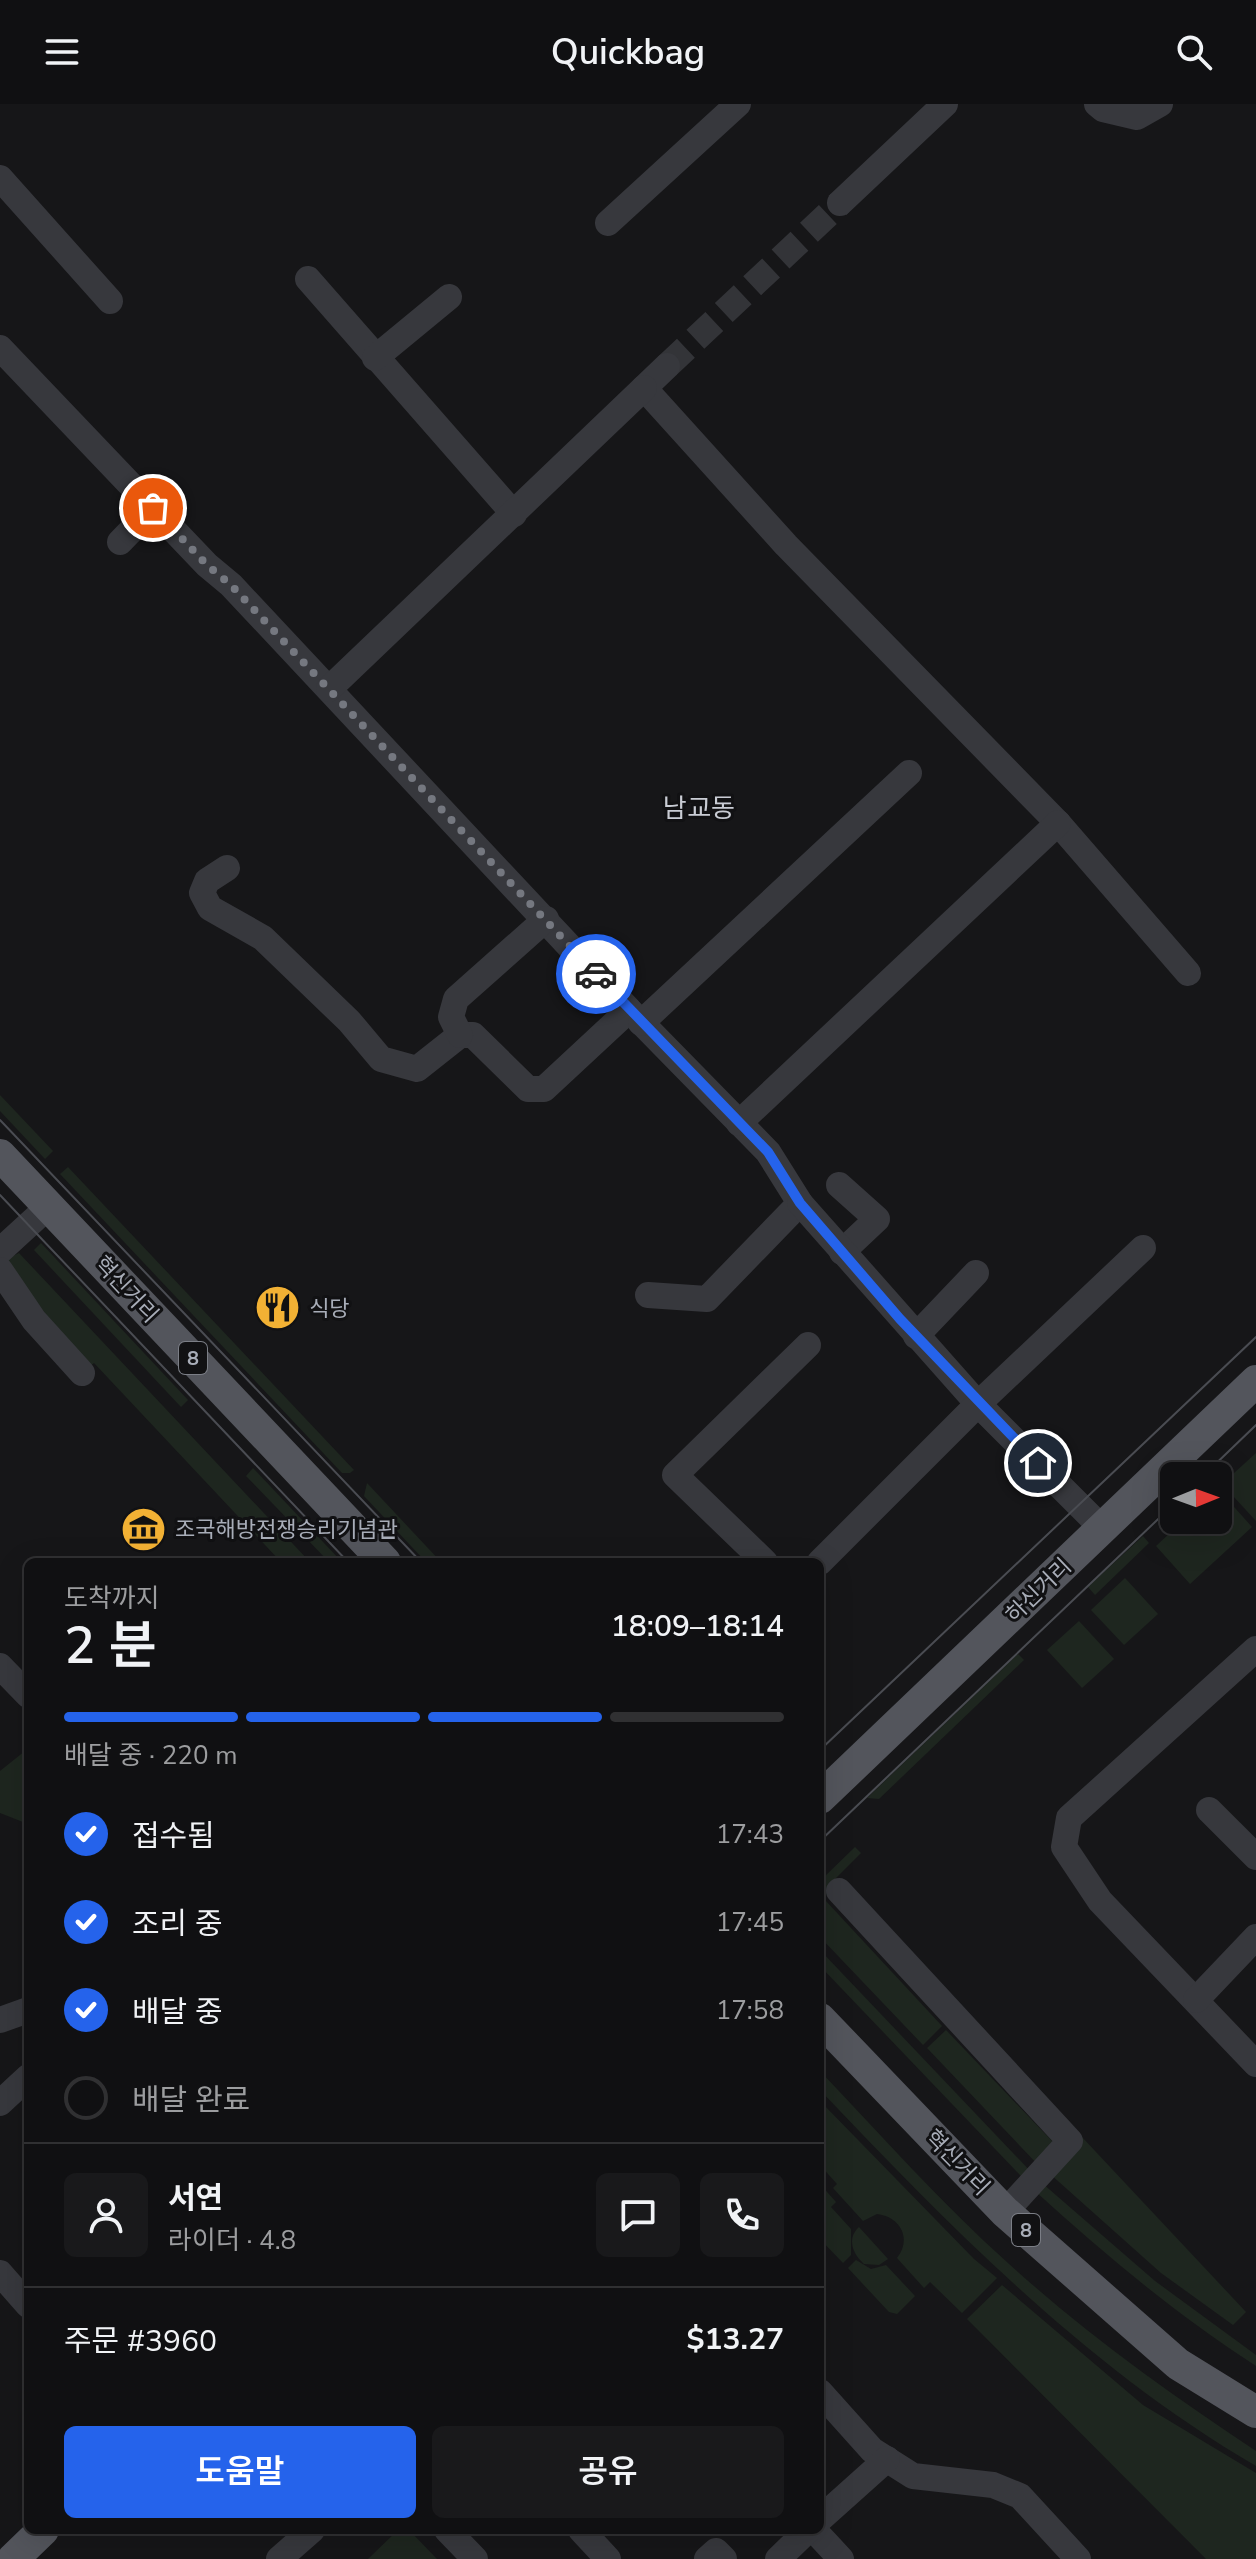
<!DOCTYPE html>
<html lang="ko">
<meta charset="utf-8">
<style>
body{margin:0;font-family:"Nunito Sans","Noto Sans KR",sans-serif;background:#19191b;color:#f1f3f6;height:100vh;display:flex;flex-direction:column;font-size:30px;white-space:nowrap}
*{box-sizing:border-box;margin:0}
p{font-size:26px;color:#9c9d9f}
.icon{flex:none;width:44px;height:44px;fill:none;stroke:currentColor;stroke-width:2;stroke-linecap:round;stroke-linejoin:round}
.map{position:relative;flex:1;overflow:hidden}
.sheet{position:absolute;left:24px;top:1454px;width:800px;height:976px;display:flex;flex-direction:column;background:#101012;border-radius:12px;box-shadow:0 8px 32px #0002,0 0 0 2px #303032}
.sheet>*{flex:none}
.needle{width:52px;rotate:89deg}
.buttons{position:absolute;left:1160px;top:1358px;display:grid;gap:16px}
.buttons a{display:grid;place-items:center;width:72px;height:72px;border-radius:12px;background:#101012;box-shadow:0 8px 32px #0002,0 0 0 2px #303032;font-size:40px}
.pin{position:absolute;display:grid;place-items:center;width:68px;height:68px;color:#fff;margin:-34px;border:4px solid #fff;border-radius:50%;box-shadow:0 2px 8px #0007}
.courier{position:absolute;display:grid;place-items:center;width:80px;height:80px;margin:-40px;border:6px solid #2563eb;border-radius:50%;background:#fff;color:#222;box-shadow:0 2px 10px #0007}
.summary em{font-style:normal;font-weight:600}
.summary div{display:flex;flex-direction:column-reverse}
.summary{display:flex;align-items:center;justify-content:space-between;height:136px;padding:0 40px}
h1{font-size:52px;font-weight:600;line-height:60px}
.bar{display:grid;grid-template-columns:repeat(4,1fr);gap:12px 8px;align-content:center;height:96px;padding:0 40px}
.bar i{height:10px;border-radius:6px;background:#303032}
.bar .active{background:#2563eb}
.bar p{grid-column:span 4}
.line{display:flex;align-items:center;gap:20px;padding:0 40px;border-top:2px solid #303032}
.line div{flex:1}
.round{display:grid;place-items:center;flex:none;width:84px;height:84px;border-radius:12px;background:#19191b}
ol{padding:0 40px;list-style:none}
li{display:flex;align-items:center;gap:24px;height:88px}
li p{margin-inline-start:auto}
li .icon{padding:8px;border-radius:50%;background:#2563eb;color:#fff;stroke-width:4}
li:last-child{color:#9c9d9f}
li i{width:44px;height:44px;border:4px solid #303032;border-radius:50%}
.primary-button{display:flex;gap:16px;margin-top:auto;padding:16px 40px}
.primary-button a{flex:1;height:92px;border-radius:12px;background:#2563eb;color:#fff;font-size:32px;font-weight:600;line-height:92px;text-align:center}
.primary-button a+a{background:#19191b;color:#f1f3f6}
header{display:flex;justify-content:space-between;align-items:center;height:104px;padding:0 40px;background:#101012;font-size:36px;font-weight:600}
.map>svg:first-child{display:block}
.green{fill:#1e261f}
.lines{fill:none;stroke-linecap:round;stroke-linejoin:round}
.minor-tunnel{stroke:#333438;stroke-width:26;stroke-dasharray:26 13;stroke-linecap:butt}
.minor{stroke:#37383d;stroke-width:26}
.major{stroke:#53555c;stroke-width:32}
.tram{stroke:#4a4c52;stroke-width:2}
.done{stroke:#757880;stroke-width:8;stroke-dasharray:0 14.4}
.route{stroke:#2563eb;stroke-width:10}
.labels{text-anchor:middle;stroke-width:6;stroke-linejoin:round;paint-order:stroke}
.shield{fill:#111113;stroke:#7b7e86;stroke-width:2}
.shield-label{font-size:20px;font-weight:bold;fill:#a8adb8}
.street-label{font-size:22px;fill:#a8adb8;stroke:#111113}
.poi-label{font-size:22px;fill:#a8adb8;stroke:#111113;text-anchor:start}
.quarter-label{font-size:26px;fill:#c9ccd4;stroke:#111113}
</style>
<header><svg class="icon" aria-label="menu" viewBox="0 0 24 24"><path d="M4 6h16M4 12h16M4 18h16"/></svg>Quickbag<svg class="icon" aria-label="search" viewBox="0 0 24 24"><circle cx="10" cy="10" r="6"/><path d="M15 15l6 6"/></svg></header>
<div class="map">
<svg width="1256" height="2455" viewBox="0 0 1256 2455">
<rect width="100%" height="100%" fill="#161618"/>
<g class="green">
<path d="M0,991l53,56 -8,8 -45,-48z"/>
<path d="M68,1063l286,303 -4,3h-8l-282,-299z"/>
<path d="M41,1139l147,157 -7,7 -147,-157z"/>
<path d="M19,1149l291,309h-29l-187,-199 -7,6 -82,-109z"/>
<path d="M1256,1349v68l-34,-37z"/>
<path d="M253,1364l89,94h-13l-83,-86z"/>
<path d="M367,1379l74,79h-15l-62,-66z"/>
<path d="M1218,1385l34,38 -62,57 -34,-38 28,-26h34z"/>
<path d="M1143,1432l6,7 -54,52 -7,-8z"/>
<path d="M1125,1474l33,36 -34,31 -33,-35z"/>
<path d="M1079,1517l35,38 -32,29 -35,-38z"/>
<path d="M1018,1550l6,6 -145,139 -12,-1z"/>
<path d="M25,1647l3,3v70l-28,-11v-42z"/>
<path d="M855,1743l6,6 -32,32 -4,15 117,126 -19,19 -103,-108v-56z"/>
<path d="M820,1846l214,225 -11,3 -4,-4 -199,-208z"/>
<path d="M946,1926l106,111 1,6 -13,20 -113,-119z"/>
<path d="M820,1967c62,65 121,132 188,192 77,70 162,131 248,188v15c-168,-98 -304,-237 -436,-376z"/>
<path d="M820,1997l154,158 23,19 -35,35 -32,-31 -6,6 -27,-30c15,-19 4,-41 -20,-44l-14,7 -30,-33 4,-4 -17,-19z"/>
<path d="M1081,2032l165,176 -13,13 -72,-52 -112,-100z"/>
<path d="M1042,2079l113,98 101,74v11c-79,-51 -151,-111 -221,-175z"/>
<path d="M820,2080l16,18 -5,5 20,22v26l-8,8 -23,-24z"/>
<path d="M859,2123l29,32 -9,6 -15,-1c-11,-10 -18,-25 -5,-37z"/>
<path d="M856,2156l15,9 15,-4 29,31 -18,18 -8,-2 -41,-44z"/>
<path d="M1002,2181l141,120 113,68v86h-50l-239,-240z"/>
<path d="M398,2426h11l28,29h-69z"/>
</g>
<g class="lines">
<path class="minor-tunnel" d="M667,262l173,-163"/>
<g class="minor">
<path d="M1097,0l6,5 34,8 23,-13"/>
<path d="M0,74l110,123"/>
<path d="M840,99l105,-99"/>
<path d="M608,119l130,-119"/>
<path d="M308,175l206,235"/>
<path d="M0,244l207,217 24,20 398,425 139,142 32,51 -93,96 -59,-4"/>
<path d="M375,254l74,-61"/>
<path d="M667,262l-23,22 142,157 272,278 130,150"/>
<path d="M120,438l33,-34"/>
<path d="M329,585l315,-301"/>
<path d="M227,764l-20,13 -5,12 8,15 53,30 86,83 32,38 36,10 43,-34h13l55,54h16l85,-79"/>
<path d="M641,919l268,-250"/>
<path d="M460,931l-9,-18 5,-18 90,-80"/>
<path d="M739,1019l319,-300"/>
<path d="M839,1081l38,34 -35,33"/>
<path d="M800,1099l178,201 124,124"/>
<path d="M0,1147l49,-45"/>
<path d="M0,1166l34,50 48,53"/>
<path d="M916,1232l60,-63"/>
<path d="M765,1458l-90,-87 133,-130"/>
<path d="M820,1458l158,-158 165,-156"/>
<path d="M1256,1545l-187,169 -5,29 36,54 156,163"/>
<path d="M0,1562l28,29"/>
<path d="M1209,1706l47,47"/>
<path d="M839,1787l231,250 -65,71"/>
<path d="M1196,1896l60,-63"/>
<path d="M0,1916l28,-10"/>
<path d="M0,1999l28,-26"/>
<path d="M0,2169l28,32"/>
<path d="M820,2288l52,58 41,26 80,9 27,11 58,63"/>
<path d="M820,2415l67,-60"/>
<path d="M447,2426l28,29"/>
<path d="M581,2426l27,29"/>
<path d="M814,2426l27,29"/>
<path d="M279,2455l33,-29"/>
<path d="M707,2455l9,-8 8,8"/>
<path d="M778,2455l30,-29"/>
</g>
<g class="major">
<path d="M0,1051l385,407"/>
<path d="M820,1694l436,-417"/>
<path d="M820,1915l185,193 173,152 78,48"/>
<path d="M13,2455l30,-29"/>
</g>
<g class="tram">
<path d="M0,1016l421,442"/>
<path d="M0,1091l348,367"/>
<path d="M1203,1372l53,-51"/>
<path d="M820,1646l436,-413"/>
<path d="M820,1737l354,-337"/>
</g>
</g>
<g class="lines">
<path class="done" d="M153,404l54,57 24,20 365,389"/>
<path class="route" d="M596,870l172,178 32,51 100,116 138,144"/>
</g>
<defs>
<symbol id="restaurant-disc" viewBox="-11 -11 22 22"><circle r="9.5" fill="#f2b134" stroke="#111113"/><path d="M-5-6h1v4h1v-4h1v4h1v-4h1v5L-1.5 .5V6h-2V.5L-5-1ZM5-6V6H3V1.5H1.5Q1.5-4 5-6Z" fill="#111"/></symbol>
<symbol id="museum-disc" viewBox="-11 -11 22 22"><circle r="9.5" fill="#f2b134" stroke="#111113"/><path d="M0-6L6-3V-2H-6V-3ZM-5-1h2V3h-2ZM-1-1h2V3h-2ZM3-1h2V3H3ZM-6 4H6V6H-6Z" fill="#111"/></symbol>
</defs>
<g fill-rule="evenodd">
<use href="#restaurant-disc" x="252" y="1178" width="51" height="51"/>
<use href="#museum-disc" x="118" y="1400" width="51" height="51"/>
</g>
<g class="labels">
<g class="shield">
<rect x="179" y="1238" width="28" height="32" rx="6"/>
<rect x="1012" y="2110" width="28" height="32" rx="6"/>
</g>
<g class="shield-label">
<text x="193" y="1261">8</text>
<text x="1026" y="2133">8</text>
</g>
<g class="street-label">
<text transform="translate(127 1185) rotate(47)" y="8">혁신거리</text>
<text transform="translate(1038 1486) rotate(-44)" y="8">하신거리</text>
<text transform="translate(958 2058) rotate(46)" y="8">혁신거리</text>
</g>
<g class="poi-label">
<text x="309" y="1212">식당</text>
<text x="175" y="1433">조국해방전쟁승리기념관</text>
</g>
<g class="quarter-label">
<text x="699" y="713">남교동</text>
</g>
</g>
</svg>
<div class="buttons">
<a><svg class="needle" viewBox="-14 -14 28 28"><path d="M0-13l5 13h-10z" fill="#e53935"/><path d="M0 13l5-13h-10z" fill="#9c9d9f"/></svg></a>
</div>
<div class="pin" style="left:153px;top:404px;background:#ea580c"><svg class="icon" aria-label="bag" viewBox="0 0 24 24"><path d="M5 8h14l-1 12H6zM9 8a3 3 0 0 1 6 0"/></svg></div>
<div class="pin" style="left:1038px;top:1359px;background:#1f2937"><svg class="icon" aria-label="home" viewBox="0 0 24 24"><path d="M3 11l9-7 9 7M6 9v11h12V9"/></svg></div>
<div class="courier" style="left:596px;top:870px"><svg class="icon" aria-label="car" viewBox="0 0 24 24"><path d="M5 17H2v-5l4-1 3-4h7l3 4 3 1v5h-3M9 17h6M6 11h13"/><circle cx="7" cy="17" r="2"/><circle cx="17" cy="17" r="2"/></svg></div>
<section class="sheet">
<div class="summary"><div><h1>2 분</h1><p>도착까지</p></div><em>18:09–18:14</em></div>
<div class="bar"><i class="active"></i><i class="active"></i><i class="active"></i><i></i><p>배달 중 · 220 m</p></div>
<ol>
<li><svg class="icon" aria-label="check" viewBox="0 0 24 24"><path d="M5 12l5 5 9-10"/></svg>접수됨<p>17:43</p></li>
<li><svg class="icon" aria-label="check" viewBox="0 0 24 24"><path d="M5 12l5 5 9-10"/></svg>조리 중<p>17:45</p></li>
<li><svg class="icon" aria-label="check" viewBox="0 0 24 24"><path d="M5 12l5 5 9-10"/></svg>배달 중<p>17:58</p></li>
<li><i></i>배달 완료</li>
</ol>
<div class="line" style="height:144px"><a class="round"><svg class="icon" aria-label="person" viewBox="0 0 24 24"><circle cx="12" cy="8" r="4"/><path d="M4 21q1-7 8-7t8 7"/></svg></a><div><b>서연</b><p>라이더 · 4.8</p></div><a class="round"><svg class="icon" aria-label="chat" viewBox="0 0 24 24"><path d="M4 5h16v11H9l-5 4z"/></svg></a><a class="round"><svg class="icon" aria-label="phone" viewBox="0 0 24 24"><path d="M5 4h4l2 5-3 2q2 4 5 5l2-3 5 2v4C11 20 4 13 5 4z"/></svg></a></div>
<div class="line" style="height:104px"><div>주문 #3960</div><b>$13.27</b></div>
<div class="primary-button"><a>도움말</a><a>공유</a></div>
</section>
</div>
